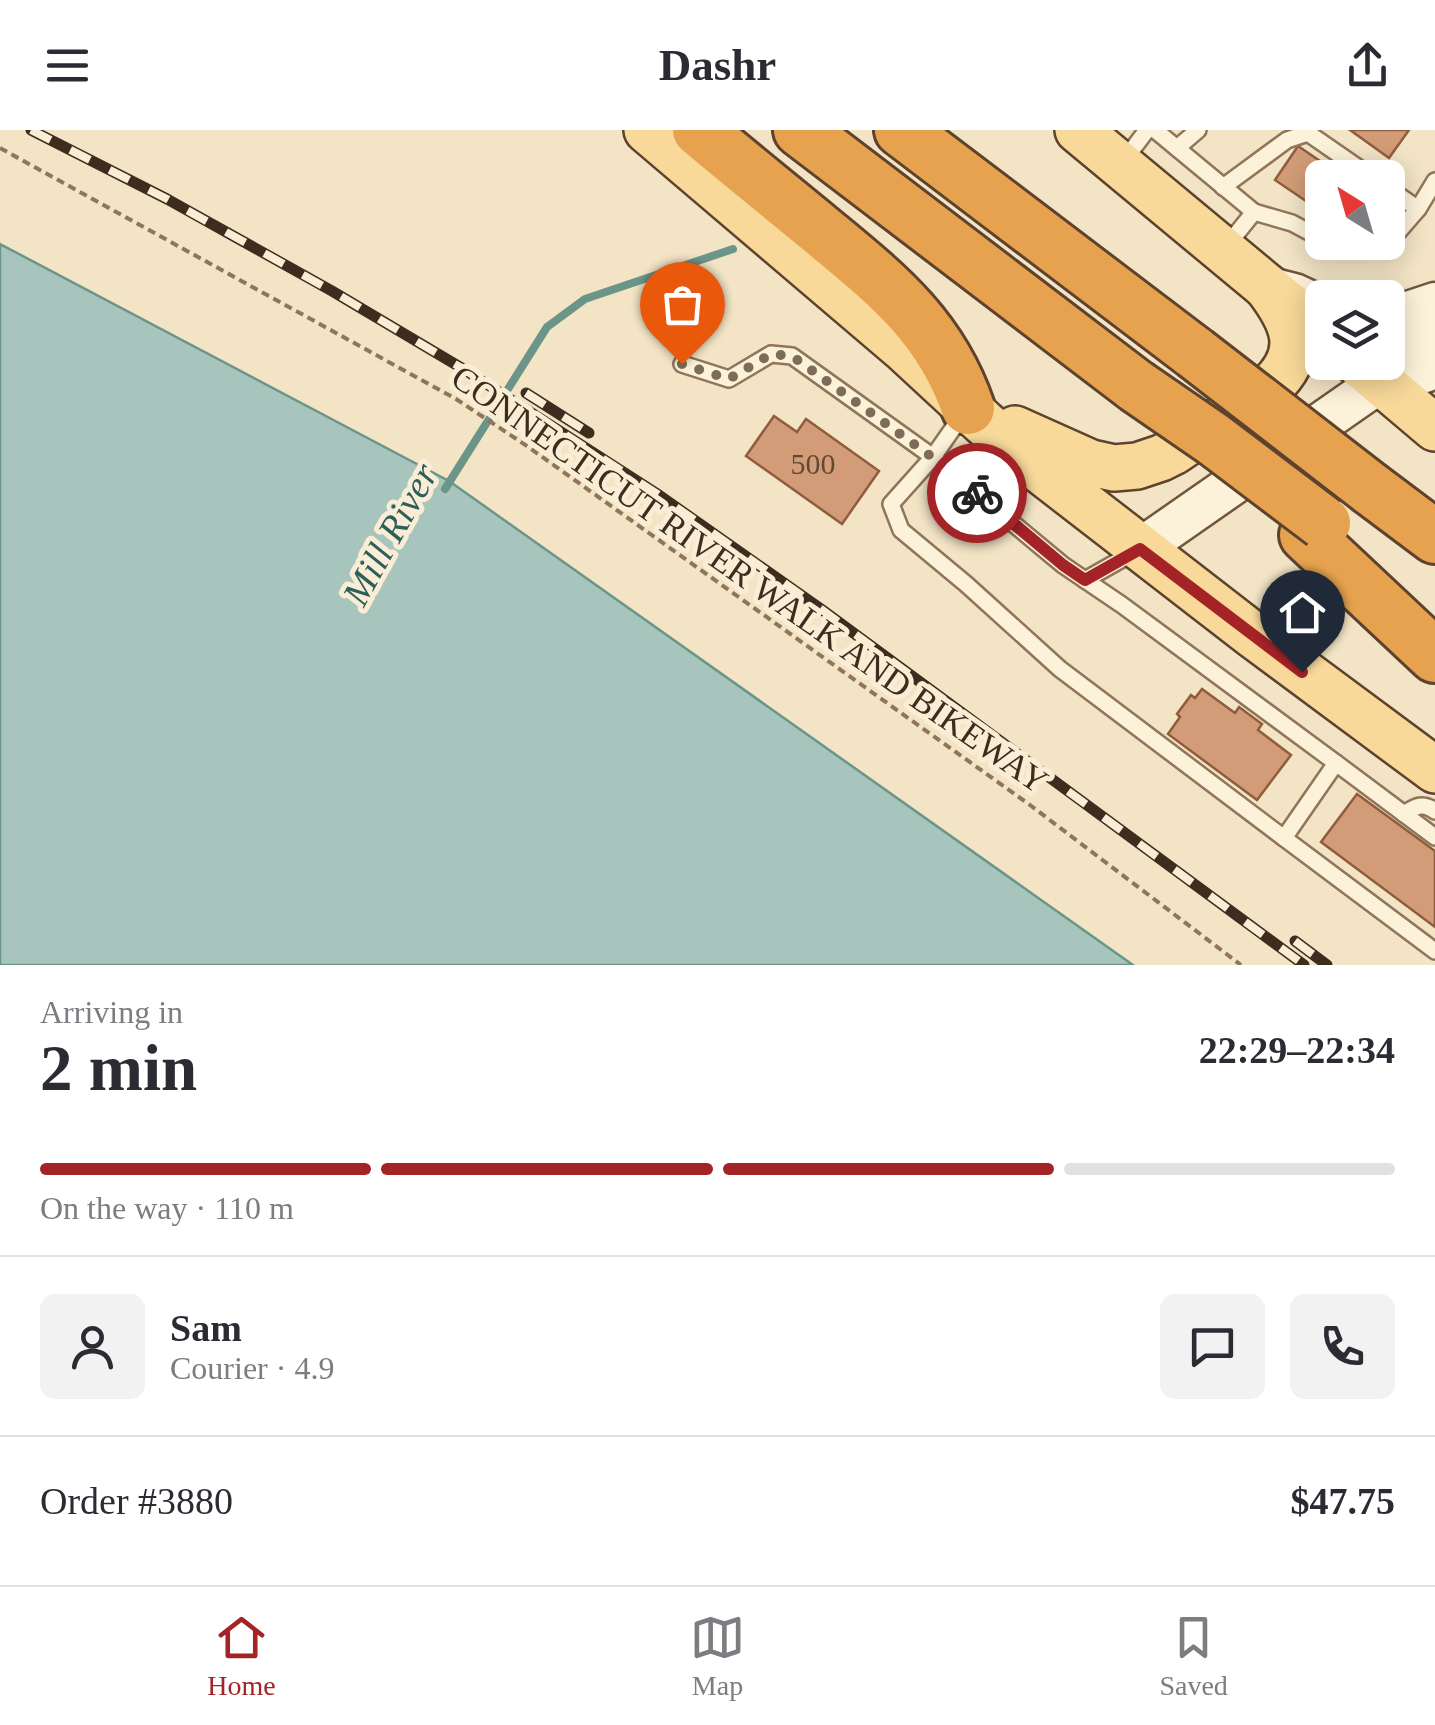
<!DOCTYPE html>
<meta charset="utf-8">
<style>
body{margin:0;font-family:"Times New Roman",serif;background:#f2f2f3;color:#2b2b33;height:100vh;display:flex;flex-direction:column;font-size:38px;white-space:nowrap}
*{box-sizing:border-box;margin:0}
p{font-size:32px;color:#7c7c81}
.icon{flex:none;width:55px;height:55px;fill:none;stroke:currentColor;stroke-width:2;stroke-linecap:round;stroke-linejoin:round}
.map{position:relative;height:835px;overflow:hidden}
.side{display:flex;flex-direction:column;background:#fff;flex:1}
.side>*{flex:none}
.needle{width:65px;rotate:323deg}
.tools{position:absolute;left:1305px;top:30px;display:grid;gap:20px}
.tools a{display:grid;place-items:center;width:100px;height:100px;border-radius:15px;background:#fff;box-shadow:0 5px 25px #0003;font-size:50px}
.pin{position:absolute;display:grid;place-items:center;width:85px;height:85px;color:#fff;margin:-102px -42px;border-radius:50% 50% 50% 0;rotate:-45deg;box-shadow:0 0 10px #0007}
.pin .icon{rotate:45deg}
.courier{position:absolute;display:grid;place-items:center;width:100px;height:100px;margin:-50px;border:8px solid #a42327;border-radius:50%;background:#fff;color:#222;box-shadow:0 2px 12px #0007}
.summary em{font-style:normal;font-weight:700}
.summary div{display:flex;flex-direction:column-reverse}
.summary{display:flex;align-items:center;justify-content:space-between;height:170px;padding:0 40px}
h1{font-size:65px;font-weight:700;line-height:75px}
.bar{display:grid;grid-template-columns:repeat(4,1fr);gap:15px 10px;align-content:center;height:120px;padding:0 40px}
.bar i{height:12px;border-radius:8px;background:#e1e1e2}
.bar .active{background:#a42327}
.bar p{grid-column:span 4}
.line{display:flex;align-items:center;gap:25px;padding:0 40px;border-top:2px solid #e1e1e2}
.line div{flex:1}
.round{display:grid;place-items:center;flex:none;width:105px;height:105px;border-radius:15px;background:#f2f2f3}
header{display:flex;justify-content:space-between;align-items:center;height:130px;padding:0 40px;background:#fff;font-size:45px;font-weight:700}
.tab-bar{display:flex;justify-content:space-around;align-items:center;height:140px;border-top:2px solid #e1e1e2;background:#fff;font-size:28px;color:#7c7c81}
.tab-bar a{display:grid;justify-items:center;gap:5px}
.tab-bar .active{color:#a42327}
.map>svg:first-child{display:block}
.water{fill:#a7c5bc;stroke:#6c958a;stroke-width:2.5}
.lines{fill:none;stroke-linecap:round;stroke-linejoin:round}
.stream{stroke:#6c958a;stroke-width:8}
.building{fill:#d39c78;stroke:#905c3c;stroke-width:2.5}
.service-casing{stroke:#8f7559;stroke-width:20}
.secondary-casing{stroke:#71563c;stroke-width:45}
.primary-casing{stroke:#5d422d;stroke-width:50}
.motorway-casing{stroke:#5d422d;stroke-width:58}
.path{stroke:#8f7559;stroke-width:4;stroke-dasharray:8 5;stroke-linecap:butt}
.service{stroke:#fcf1d9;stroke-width:15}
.secondary{stroke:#fcf1d9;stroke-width:40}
.primary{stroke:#f8d99a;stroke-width:45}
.motorway{stroke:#e7a24f;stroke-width:52}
.rail-casing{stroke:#3e2d1e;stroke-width:11}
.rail{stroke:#f9eed5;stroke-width:8;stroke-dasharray:22;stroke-linecap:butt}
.motorway-bridge-casing{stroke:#5d422d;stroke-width:58;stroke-linecap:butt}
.motorway-bridge{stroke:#e7a24f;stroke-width:52}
.done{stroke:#7d6d58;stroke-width:10;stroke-dasharray:0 18}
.route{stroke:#a42327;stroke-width:12}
.labels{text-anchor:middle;stroke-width:10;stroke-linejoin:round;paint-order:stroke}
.number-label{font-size:30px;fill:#634934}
.street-label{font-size:35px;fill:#3e2d1e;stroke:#f9eed5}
.water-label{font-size:38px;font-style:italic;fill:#2c5f5b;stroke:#f9eed5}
</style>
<header><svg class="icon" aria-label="menu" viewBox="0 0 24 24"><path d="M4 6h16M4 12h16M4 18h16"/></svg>Dashr<svg class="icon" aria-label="share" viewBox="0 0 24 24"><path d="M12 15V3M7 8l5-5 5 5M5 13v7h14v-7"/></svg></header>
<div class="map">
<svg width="1435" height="835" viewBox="0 0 1435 835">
<rect width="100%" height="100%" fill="#f2e4c5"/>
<path class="water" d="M0,114l449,237 684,484h-1133z"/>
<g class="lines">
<path class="stream" d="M445,359l102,-162 38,-28 148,-50"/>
</g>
<g class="building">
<path d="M1350,0h59l-20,28z"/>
<path d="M1298,16l47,32h-23v34l-47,-32z"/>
<path d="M774,286l23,16 9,-13 73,52 -37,53 -96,-68z"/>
<path d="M1202,559l33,24 4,-6 23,17 -4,6 33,25 -34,45 -89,-66 12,-17 -3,-3 14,-19 4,3z"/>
<path d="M1357,664l78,57v76l-114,-85z"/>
</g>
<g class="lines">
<defs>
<g id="service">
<path d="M1155,0l99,82"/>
<path d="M1177,18l21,-18"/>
<path d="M1122,33l25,-33"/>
<path d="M1223,57l64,-47 21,-7 65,45"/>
<path d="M1388,58l30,21"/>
<path d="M1328,112l5,3 52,2 33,-38 17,-28"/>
<path d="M1225,118l29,-36 38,11 30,16"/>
<path d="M682,234l47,15 42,-25 21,2 141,101 130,108 59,40 214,158 -52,75 -224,-169 -94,-85 -65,-54 -10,-26 42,-47 30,-43"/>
<path d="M1085,450l53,-30"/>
<path d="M1336,633l99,74"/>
<path d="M1404,684c12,-8 19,-12 31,-3"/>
<path d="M1284,708l151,113"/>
</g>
<g id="secondary">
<path d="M1267,157l27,7 28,13"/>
<path d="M1388,185h11l36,-12"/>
<path d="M1380,252l16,-33 39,-26"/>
<path d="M1140,419l240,-167 45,-10 10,-7"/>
</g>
<g id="primary">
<path d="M647,0l256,218 81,75 48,41 221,171 182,135"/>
<path d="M1078,0l212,176"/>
<path d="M1357,232l78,66"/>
<path d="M1015,299l76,34 23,5 23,-2 24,-8 12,-6 97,-65c38,-35 23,-66 -3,-100"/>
</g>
<g id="motorway">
<path d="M699,0c39,33 79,65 119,98 65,54 121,96 150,180"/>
<path d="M800,0l336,256"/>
<path d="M901,0l294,223"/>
<path d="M1371,359l64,48"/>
<path d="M1306,405l129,121"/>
</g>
</defs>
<use href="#service" class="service-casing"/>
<use href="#secondary" class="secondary-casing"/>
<use href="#primary" class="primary-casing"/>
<use href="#motorway" class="motorway-casing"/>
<path class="path" d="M0,18l456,251 71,47 503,359 211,160"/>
<use href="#service" class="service"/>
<use href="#secondary" class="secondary"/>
<use href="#primary" class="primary"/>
<use href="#motorway" class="motorway"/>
<defs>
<g id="rail">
<path d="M31,0l136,69 165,92 133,79 191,123 165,116 483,356"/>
<path d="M526,263l63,40"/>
<path d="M1295,811l32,24"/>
</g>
</defs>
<use href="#rail" class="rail-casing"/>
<use href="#rail" class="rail"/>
<defs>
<g id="motorway-bridge">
<path d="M1195,223l176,136"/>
<path d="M1136,256l77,53 111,84"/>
</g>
</defs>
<use href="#motorway-bridge" class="motorway-bridge-casing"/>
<use href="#motorway-bridge" class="motorway-bridge"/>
</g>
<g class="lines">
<path class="done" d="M682,234l47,15 42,-25 21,2 140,101 45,36"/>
<path class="route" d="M977,363l86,72 22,15 55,-31 162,123"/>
</g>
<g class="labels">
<g class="number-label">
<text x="813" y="344">500</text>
</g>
<g class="street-label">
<text transform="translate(750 449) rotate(35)" y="12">CONNECTICUT RIVER WALK AND BIKEWAY</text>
</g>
<g class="water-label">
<text transform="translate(390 404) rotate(-61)" y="13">Mill River</text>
</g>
</g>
</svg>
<div class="tools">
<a><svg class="needle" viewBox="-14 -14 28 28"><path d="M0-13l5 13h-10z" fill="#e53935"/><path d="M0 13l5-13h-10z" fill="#7c7c81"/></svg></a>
<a><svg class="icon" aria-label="layers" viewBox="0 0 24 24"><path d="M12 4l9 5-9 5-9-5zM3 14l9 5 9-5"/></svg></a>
</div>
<div class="pin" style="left:682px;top:234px;background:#ea580c"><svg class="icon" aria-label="bag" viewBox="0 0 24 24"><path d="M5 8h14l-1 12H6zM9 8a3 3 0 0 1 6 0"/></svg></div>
<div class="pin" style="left:1302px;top:542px;background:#1f2937"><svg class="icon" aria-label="home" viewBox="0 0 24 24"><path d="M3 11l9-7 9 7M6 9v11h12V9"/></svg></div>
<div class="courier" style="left:977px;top:363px"><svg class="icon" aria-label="bike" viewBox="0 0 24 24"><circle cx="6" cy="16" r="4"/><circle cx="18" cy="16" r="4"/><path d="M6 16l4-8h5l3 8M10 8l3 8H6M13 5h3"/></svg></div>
</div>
<section class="side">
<div class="summary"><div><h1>2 min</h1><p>Arriving in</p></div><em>22:29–22:34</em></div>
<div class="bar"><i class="active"></i><i class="active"></i><i class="active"></i><i></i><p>On the way · 110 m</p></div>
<div class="line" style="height:180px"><a class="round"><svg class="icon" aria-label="person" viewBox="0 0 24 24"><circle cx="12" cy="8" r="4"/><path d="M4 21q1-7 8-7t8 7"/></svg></a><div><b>Sam</b><p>Courier · 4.9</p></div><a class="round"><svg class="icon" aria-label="chat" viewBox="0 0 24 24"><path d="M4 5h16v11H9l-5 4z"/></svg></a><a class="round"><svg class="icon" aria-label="phone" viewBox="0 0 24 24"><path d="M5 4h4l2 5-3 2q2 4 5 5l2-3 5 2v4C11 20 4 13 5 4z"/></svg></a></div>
<div class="line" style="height:130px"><div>Order #3880</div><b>$47.75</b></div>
</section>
<nav class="tab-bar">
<a class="active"><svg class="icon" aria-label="home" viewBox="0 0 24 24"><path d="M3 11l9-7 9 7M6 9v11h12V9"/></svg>Home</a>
<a><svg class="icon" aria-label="map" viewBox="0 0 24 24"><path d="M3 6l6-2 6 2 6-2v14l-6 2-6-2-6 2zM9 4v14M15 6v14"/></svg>Map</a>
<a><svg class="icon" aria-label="saved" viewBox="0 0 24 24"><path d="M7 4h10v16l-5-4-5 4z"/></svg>Saved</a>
</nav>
